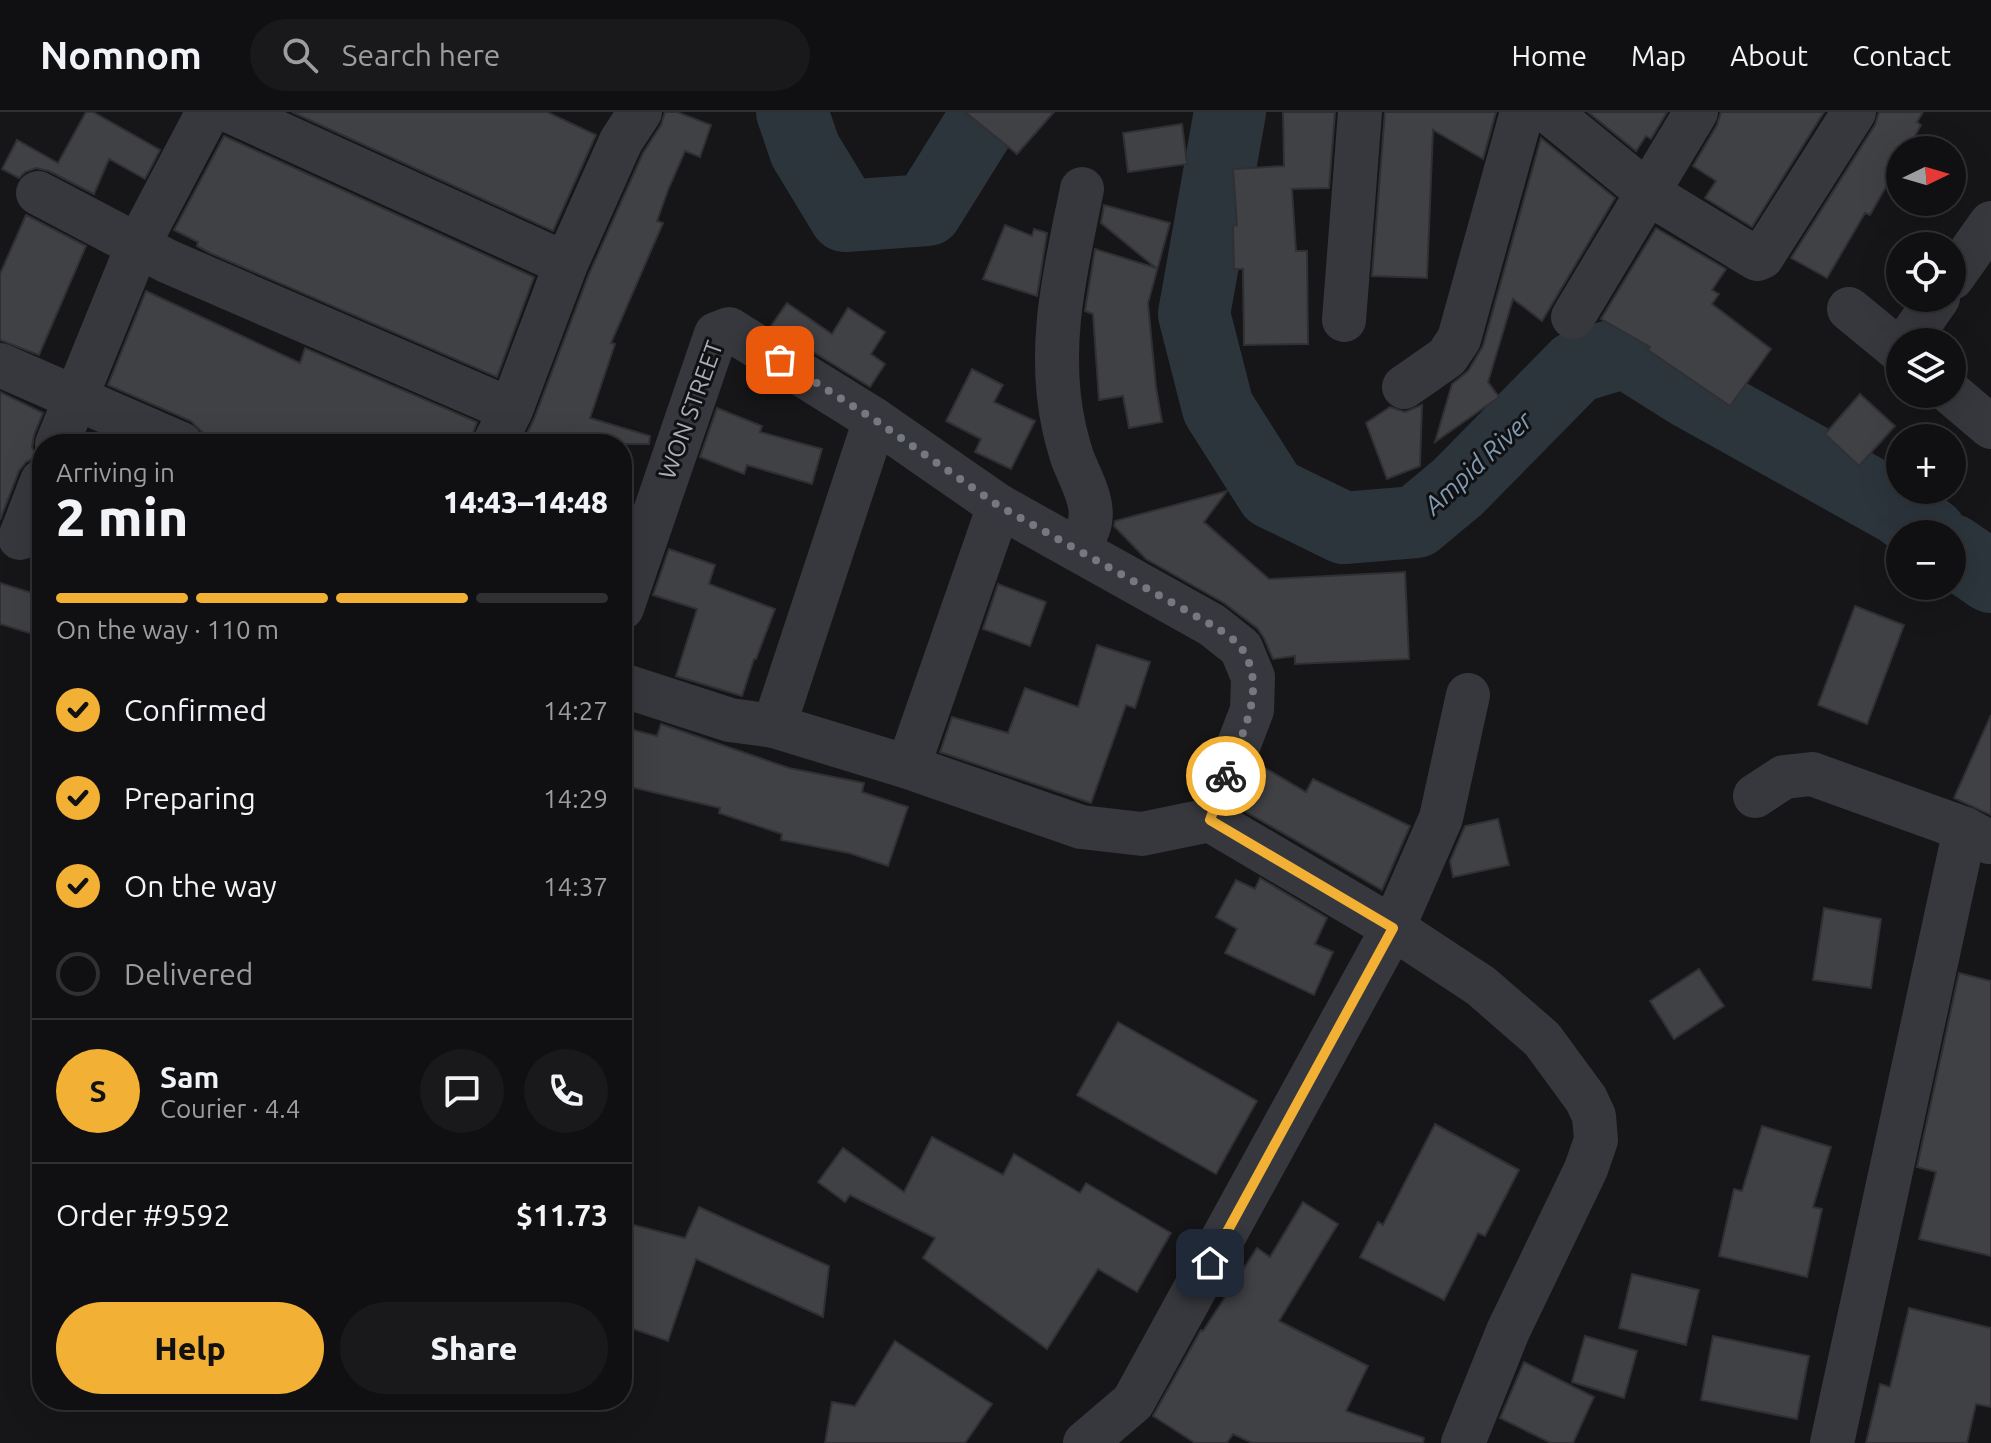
<!DOCTYPE html>
<meta charset="utf-8">
<style>
body{margin:0;font-family:Ubuntu,sans-serif;background:#19191b;color:#f1f3f6;height:100vh;display:flex;flex-direction:column;font-size:30px;white-space:nowrap}
*{box-sizing:border-box;margin:0}
p{font-size:26px;color:#9c9d9f}
.icon{flex:none;width:44px;height:44px;fill:none;stroke:currentColor;stroke-width:2;stroke-linecap:round;stroke-linejoin:round}
.map{position:relative;flex:1;overflow:hidden}
.sheet{position:absolute;left:32px;top:322px;width:600px;height:976px;display:flex;flex-direction:column;background:#101012;border-radius:32px;box-shadow:0 8px 32px #0002,0 0 0 2px #303032}
.sheet>*{flex:none}
.needle{width:52px;rotate:85deg}
.fabs{position:absolute;left:1886px;top:24px;display:grid;gap:16px}
.fabs a{display:grid;place-items:center;width:80px;height:80px;border-radius:50%;background:#101012;box-shadow:0 8px 32px #0002,0 0 0 2px #303032;font-size:40px}
.pin{position:absolute;display:grid;place-items:center;width:68px;height:68px;color:#fff;margin:-34px;border-radius:16px;box-shadow:0 4px 12px #0006}
.courier{position:absolute;display:grid;place-items:center;width:80px;height:80px;margin:-40px;border:6px solid #f2b134;border-radius:50%;background:#fff;color:#222;box-shadow:0 2px 10px #0007}
.head em{font-style:normal;font-weight:800}
.head div{display:flex;flex-direction:column-reverse}
.head{display:flex;align-items:center;justify-content:space-between;height:136px;padding:0 24px}
h1{font-size:52px;font-weight:800;line-height:60px}
.bar{display:grid;grid-template-columns:repeat(4,1fr);gap:12px 8px;align-content:center;height:96px;padding:0 24px}
.bar i{height:10px;border-radius:6px;background:#303032}
.bar .on{background:#f2b134}
.bar p{grid-column:span 4}
.line{display:flex;align-items:center;gap:20px;padding:0 24px;border-top:2px solid #303032}
.line div{flex:1}
.round{display:grid;place-items:center;flex:none;width:84px;height:84px;border-radius:42px;background:#19191b}
ol{padding:0 24px;list-style:none}
li{display:flex;align-items:center;gap:24px;height:88px}
li p{margin-inline-start:auto}
li .icon{padding:8px;border-radius:50%;background:#f2b134;color:#111;stroke-width:4}
li:last-child{color:#9c9d9f}
li i{width:44px;height:44px;border:4px solid #303032;border-radius:50%}
.primary-button{display:flex;gap:16px;margin-top:auto;padding:16px 24px}
.primary-button a{flex:1;height:92px;border-radius:48px;background:#f2b134;color:#111;font-size:32px;font-weight:800;line-height:92px;text-align:center}
.primary-button a+a{background:#19191b;color:#f1f3f6}
header{display:flex;align-items:center;gap:48px;box-sizing:border-box;height:112px;padding:0 40px;background:#101012;border-bottom:2px solid #303032}
header strong{font-size:38px}
nav{display:flex;gap:44px;margin-inline-start:auto;font-size:28px}
.search{width:560px;height:72px;background:#19191b;display:flex;align-items:center;gap:20px;box-sizing:border-box;padding:0 28px;border-radius:44px;color:#9c9d9f;font-size:30px}
.map>svg:first-child{display:block}
.lines{fill:none;stroke-linecap:round;stroke-linejoin:round}
.river{stroke:#2c353c;stroke-width:72}
.building{fill:#404145;stroke:#303034;stroke-width:2}
.minor{stroke:#37383d;stroke-width:44}
.done{stroke:#757880;stroke-width:8;stroke-dasharray:0 14.4}
.route{stroke:#f2b134;stroke-width:10}
.labels{text-anchor:middle;stroke-width:6;stroke-linejoin:round;paint-order:stroke}
.street-label{font-size:24px;fill:#a8adb8;stroke:#111113}
.water-label{font-size:26px;font-style:italic;fill:#7f9bb3;stroke:#111113}
</style>
<header>
<strong>Nomnom</strong>
<div class="search"><svg class="icon" aria-label="search" viewBox="0 0 24 24"><circle cx="10" cy="10" r="6"/><path d="M15 15l6 6"/></svg>Search here</div>
<nav><a>Home</a><a>Map</a><a>About</a><a>Contact</a></nav>
</header>
<div class="map">
<svg width="1991" height="1331" viewBox="0 0 1991 1331">
<rect width="100%" height="100%" fill="#161618"/>
<g class="lines">
<g class="river">
<path d="M792,0l13,38 40,66 82,-6 61,-98"/>
<path d="M1230,0l-36,202 24,94 54,85 72,35 72,-6 42,-35 118,-120 49,-15 62,39 213,119 31,24"/>
<path d="M1952,438l39,27"/>
</g>
</g>
<g class="building">
<path d="M86,0h7l67,38 -15,29 -36,-20 -15,35 -45,-23 -13,-3 -11,4 -6,6 -17,-9 15,-29 41,23z"/>
<path d="M292,0h255l49,23 -43,96z"/>
<path d="M665,0h12l34,13 -11,32 -15,-6 -17,39 -11,31 6,2 -52,120 4,1 -25,74 60,18 -1,8h-127l12,-25 55,-145 54,-121 18,-28z"/>
<path d="M965,0h89l-37,42z"/>
<path d="M1283,0h52l-6,76 -37,1 4,62h11l1,93 -64,1 -1,-76h-9l-1,-43 4,-1 -4,-56 51,-3z"/>
<path d="M1385,0h111l-13,47 -50,-29 -6,148 -55,-2z"/>
<path d="M1588,0h79l-16,27 -5,-3 -10,15z"/>
<path d="M1721,0h103l-72,115 -47,-29 11,-17 -23,-15 24,-41z"/>
<path d="M1879,0h44l-6,10 4,3 -14,25h-7v12l-30,53 -5,-2 -38,65 -36,-20 84,-133z"/>
<path d="M1182,12l5,40 -59,8 -5,-39z"/>
<path d="M224,24l310,141 -37,100 -287,-124 -13,-7 1,-4 -24,-12z"/>
<path d="M1541,26l74,60 -73,123 -29,-22 -25,83 11,15 -64,45 17,-58 16,-13 15,-25z"/>
<path d="M1104,93l66,18 -22,80 8,84 6,35 -33,6 -6,-32 -24,4 -6,-86 -8,-3 10,-62 61,19 -55,-45z"/>
<path d="M26,103l60,31 -47,109 -39,-15v-66z"/>
<path d="M1005,113l27,11 2,-7 13,4 -10,63 -54,-17z"/>
<path d="M1656,116l70,41 -14,21 7,4 -7,10 59,45 -41,57 -82,-56 2,-3 -49,-28z"/>
<path d="M146,179l154,72 5,-15 172,74 -8,22h-242l-25,-12 -11,-11 -83,-36z"/>
<path d="M787,191l45,31 16,-26 37,24 -14,22 14,10 -15,23 -99,-61z"/>
<path d="M972,257l31,16 -9,17 41,19 -24,48 -36,-17 6,-13 -35,-18z"/>
<path d="M0,280l43,21 -9,22 -2,12 4,10 -10,5 -7,9 -19,49z"/>
<path d="M1860,282l35,32 -36,40 -34,-32z"/>
<path d="M1422,293l-2,61 -33,13 -21,-56 24,-16 15,5z"/>
<path d="M717,296l45,18 -2,6 62,17 -10,35 -65,-19 -3,9 -44,-17z"/>
<path d="M1227,379l-23,31 65,57 136,-7 4,87 -114,5v-8l-22,3 -9,-21 -7,-10 -33,-25 -78,-44 -32,-33 1,-5z"/>
<path d="M669,437l46,16 -6,19 66,25 -19,50h-2l-12,37 -66,-20 21,-67 -44,-14z"/>
<path d="M0,471l42,13v41l-42,-13z"/>
<path d="M998,472l48,18 -16,44 -47,-17z"/>
<path d="M1855,494l49,19 -37,99 -49,-19z"/>
<path d="M1097,533l53,17 -15,46 -9,-3 -35,98 -151,-51 12,-35 56,16 17,-45 53,19z"/>
<path d="M1991,603v100l-37,-17z"/>
<path d="M661,612l128,44 75,15 -2,9 46,15 -20,59 -39,-13 -68,-13 1,-6 -63,-21 1,-5 -98,-23v-58l35,9z"/>
<path d="M1258,652l48,28 7,-13 97,47 -28,64 -141,-81z"/>
<path d="M1498,707l11,46 -56,12 -3,-16 15,-35z"/>
<path d="M1260,766l67,40 -12,26 18,8 -19,43 -89,-42 12,-24 -21,-12 20,-37 19,9z"/>
<path d="M1824,796l57,11 -10,69 -58,-8z"/>
<path d="M1699,857l25,37 -50,33 -24,-38z"/>
<path d="M1959,861l32,8v275l-72,-17 17,-67 -19,-5z"/>
<path d="M1118,910l139,79 -41,73 -139,-79z"/>
<path d="M1435,1012l84,46 -34,66 -7,-3 -34,67 -84,-43 18,-35 5,3z"/>
<path d="M1762,1014l69,21 -18,60 9,2 -15,68 -88,-21 15,-67 8,2z"/>
<path d="M932,1025l71,38 11,-21 66,39 6,-10 85,50 -34,59 -39,-23 -51,80 -124,-91 12,-20 -85,-43 -5,7 -27,-20 25,-34 61,44z"/>
<path d="M1303,1090l35,22 -59,97 89,45 -22,45 78,27 -1,5h-171l-19,-9 -6,9h-32l-42,-27 48,-86 2,1 54,-83 13,9z"/>
<path d="M699,1095l130,59 -6,51 -127,-58 -28,82 -46,-16v-103l63,16z"/>
<path d="M1632,1162l67,16 -13,55 -67,-17z"/>
<path d="M1909,1196l82,20v79l-15,-3 -9,39h-101l14,-59 10,3z"/>
<path d="M1585,1224l52,15 -13,47 -52,-16z"/>
<path d="M1713,1224l96,20 -12,63 -96,-19z"/>
<path d="M895,1229l97,63 -27,39h-140l7,-41 23,4z"/>
<path d="M1524,1250l70,35 -21,46h-22l-51,-25z"/>
</g>
<g class="lines">
<g class="minor">
<path d="M232,0l334,152"/>
<path d="M1549,0l99,81 109,66 5,-2 92,-145"/>
<path d="M38,81l129,68 344,149"/>
<path d="M1952,166l39,-55"/>
<path d="M1849,197l51,42"/>
<path d="M1573,205l123,-205"/>
<path d="M1344,208l16,-208"/>
<path d="M1907,230l31,-44"/>
<path d="M0,253l181,79"/>
<path d="M1404,275l43,-30 12,-18 63,-227"/>
<path d="M1952,282l39,33"/>
<path d="M57,332l81,-199 70,-133"/>
<path d="M494,332l17,-34 55,-146 55,-123 19,-29"/>
<path d="M20,426l22,-57"/>
<path d="M1074,435c33,-27 9,-61 -2,-90 -3,-10 -6,-20 -8,-30 -18,-81 2,-159 18,-238"/>
<path d="M622,496l94,-274 13,-5 146,91 124,86 213,119 29,23 12,29 -1,33 -42,110"/>
<path d="M622,573l108,35 44,6 134,41 173,60 61,7 68,-14 183,108 88,58 61,53 44,60 8,17 2,24 -10,29 -78,162 -45,112"/>
<path d="M774,614l101,-306"/>
<path d="M908,655l91,-261"/>
<path d="M1755,684l29,-19 28,-3 153,55 24,13"/>
<path d="M1085,1331l48,-41 260,-474 48,-110 27,-123"/>
<path d="M1832,1331l133,-614"/>
</g>
</g>
<g class="lines">
<path class="done" d="M780,248l95,60 124,86 213,119c10,6 23,14 30,24 27,41 -2,87 -16,127"/>
<path class="route" d="M1210,1151l183,-335 -183,-108 16,-44"/>
</g>
<g class="labels">
<g class="street-label">
<text transform="translate(691 298) rotate(-70)" y="8">WON STREET</text>
</g>
<g class="water-label">
<text transform="translate(1478 351) rotate(-43)" y="9">Ampid River</text>
</g>
</g>
</svg>
<div class="fabs">
<a><svg class="needle" viewBox="-14 -14 28 28"><path d="M0-13l5 13h-10z" fill="#e53935"/><path d="M0 13l5-13h-10z" fill="#9c9d9f"/></svg></a>
<a><svg class="icon" aria-label="locate" viewBox="0 0 24 24"><circle cx="12" cy="12" r="6"/><path d="M12 2v4M12 18v4M2 12h4M18 12h4"/></svg></a>
<a><svg class="icon" aria-label="layers" viewBox="0 0 24 24"><path d="M12 4l9 5-9 5-9-5zM3 14l9 5 9-5"/></svg></a>
<a>+</a>
<a>−</a>
</div>
<div class="pin" style="left:780px;top:248px;background:#ea580c"><svg class="icon" aria-label="bag" viewBox="0 0 24 24"><path d="M5 8h14l-1 12H6zM9 8a3 3 0 0 1 6 0"/></svg></div>
<div class="pin" style="left:1210px;top:1151px;background:#1f2937"><svg class="icon" aria-label="home" viewBox="0 0 24 24"><path d="M3 11l9-7 9 7M6 9v11h12V9"/></svg></div>
<div class="courier" style="left:1226px;top:664px"><svg class="icon" aria-label="bike" viewBox="0 0 24 24"><circle cx="6" cy="16" r="4"/><circle cx="18" cy="16" r="4"/><path d="M6 16l4-8h5l3 8M10 8l3 8H6M13 5h3"/></svg></div>
<section class="sheet">
<div class="head"><div><h1>2 min</h1><p>Arriving in</p></div><em>14:43–14:48</em></div>
<div class="bar"><i class="on"></i><i class="on"></i><i class="on"></i><i></i><p>On the way · 110 m</p></div>
<ol>
<li><svg class="icon" aria-label="check" viewBox="0 0 24 24"><path d="M5 12l5 5 9-10"/></svg>Confirmed<p>14:27</p></li>
<li><svg class="icon" aria-label="check" viewBox="0 0 24 24"><path d="M5 12l5 5 9-10"/></svg>Preparing<p>14:29</p></li>
<li><svg class="icon" aria-label="check" viewBox="0 0 24 24"><path d="M5 12l5 5 9-10"/></svg>On the way<p>14:37</p></li>
<li><i></i>Delivered</li>
</ol>
<div class="line" style="height:144px"><b class="round" style="background:#f2b134;color:#111">S</b><div><b>Sam</b><p>Courier · 4.4</p></div><a class="round"><svg class="icon" aria-label="chat" viewBox="0 0 24 24"><path d="M4 5h16v11H9l-5 4z"/></svg></a><a class="round"><svg class="icon" aria-label="phone" viewBox="0 0 24 24"><path d="M5 4h4l2 5-3 2q2 4 5 5l2-3 5 2v4C11 20 4 13 5 4z"/></svg></a></div>
<div class="line" style="height:104px"><div>Order #9592</div><b>$11.73</b></div>
<div class="primary-button"><a>Help</a><a>Share</a></div>
</section>
</div>
